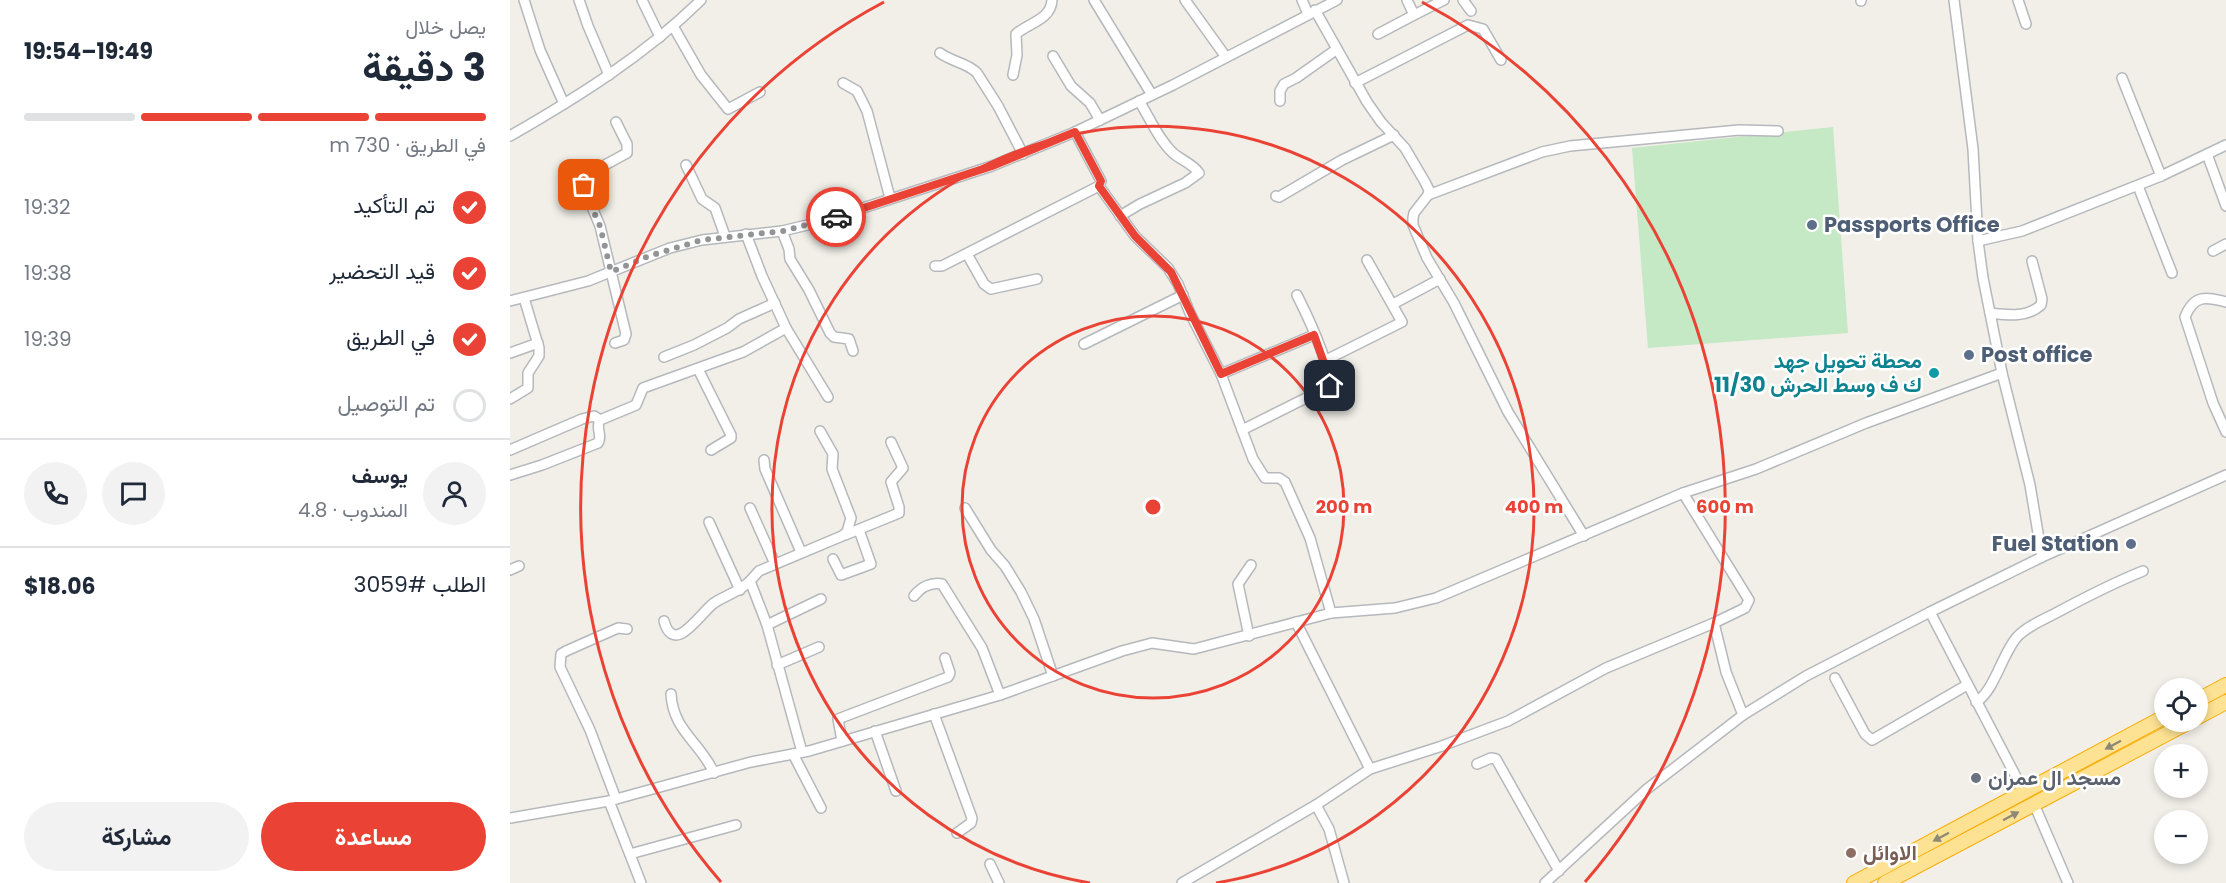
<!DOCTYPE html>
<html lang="ar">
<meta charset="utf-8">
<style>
body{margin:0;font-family:Poppins,Vazirmatn,sans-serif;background:#f2f2f3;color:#1f2937;direction:rtl;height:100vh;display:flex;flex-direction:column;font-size:22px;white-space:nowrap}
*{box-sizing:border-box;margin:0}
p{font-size:20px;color:#747a83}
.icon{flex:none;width:33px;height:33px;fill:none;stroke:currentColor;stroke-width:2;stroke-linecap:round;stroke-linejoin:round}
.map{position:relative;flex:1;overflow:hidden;direction:ltr}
.details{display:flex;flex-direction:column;background:#fff;width:510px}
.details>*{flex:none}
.buttons{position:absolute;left:1644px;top:678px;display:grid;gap:12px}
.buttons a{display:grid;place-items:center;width:54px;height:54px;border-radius:50%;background:#fff;box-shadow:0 3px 9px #0003;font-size:30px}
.pin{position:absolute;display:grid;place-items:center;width:51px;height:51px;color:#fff;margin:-26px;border-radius:12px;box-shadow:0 3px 9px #0006}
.courier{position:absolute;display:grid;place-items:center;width:60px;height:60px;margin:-30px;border:4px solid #ea4335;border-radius:50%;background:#fff;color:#222;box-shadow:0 2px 8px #0007}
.head em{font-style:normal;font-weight:700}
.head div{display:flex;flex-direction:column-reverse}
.head{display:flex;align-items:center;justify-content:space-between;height:102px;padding:0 24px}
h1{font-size:39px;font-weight:700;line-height:45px}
.bar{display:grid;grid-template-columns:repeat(4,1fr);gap:9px 6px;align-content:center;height:72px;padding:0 24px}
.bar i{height:8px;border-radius:4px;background:#e0e1e3}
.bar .on{background:#ea4335}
.bar p{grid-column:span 4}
.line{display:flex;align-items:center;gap:15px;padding:0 24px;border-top:2px solid #e0e1e3}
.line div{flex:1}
.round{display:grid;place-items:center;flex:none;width:63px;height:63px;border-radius:32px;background:#f2f2f3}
ol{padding:0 24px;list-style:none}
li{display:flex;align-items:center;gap:18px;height:66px}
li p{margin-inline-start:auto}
li .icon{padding:6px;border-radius:50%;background:#ea4335;color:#fff;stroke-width:4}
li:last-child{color:#747a83}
li i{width:33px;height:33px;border:3px solid #e0e1e3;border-radius:50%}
.primary-button{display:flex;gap:12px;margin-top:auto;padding:12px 24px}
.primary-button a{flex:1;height:69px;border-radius:36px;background:#ea4335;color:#fff;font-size:24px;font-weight:700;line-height:69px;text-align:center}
.primary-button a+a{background:#f2f2f3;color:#1f2937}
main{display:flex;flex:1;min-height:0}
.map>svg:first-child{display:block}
.green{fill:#c5e8c5}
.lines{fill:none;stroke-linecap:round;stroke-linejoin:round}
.minor-casing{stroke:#b5b8bc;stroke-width:12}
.highway-casing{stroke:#f9ab00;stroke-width:16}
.minor{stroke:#fff;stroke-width:9}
.highway{stroke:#fde293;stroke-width:14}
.oneway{fill:#8e8975}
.done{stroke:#929495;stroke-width:6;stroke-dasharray:0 10.8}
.route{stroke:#ea4335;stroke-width:8}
.ring{fill:none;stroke:#ea4335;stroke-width:3}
.service-dot{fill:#5c6f8a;stroke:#fff;stroke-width:2}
.culture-dot{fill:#0f9aa8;stroke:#fff;stroke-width:2}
.worship-dot{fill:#6b7280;stroke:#fff;stroke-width:2}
.education-dot{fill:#8d6e63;stroke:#fff;stroke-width:2}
.labels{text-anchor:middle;stroke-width:5;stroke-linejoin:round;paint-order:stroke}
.service-label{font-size:21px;font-weight:bold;fill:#4e5e75;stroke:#fff;text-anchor:start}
.culture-label{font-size:21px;font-weight:bold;fill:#0d838f;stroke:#fff;text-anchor:end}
.worship-label{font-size:21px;font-weight:bold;fill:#5b616d;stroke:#fff;text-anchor:start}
.education-label{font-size:21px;font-weight:bold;fill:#785e54;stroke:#fff;text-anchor:start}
.centre{fill:#ea4335;stroke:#fff;stroke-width:3}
.ring-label{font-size:18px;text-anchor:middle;font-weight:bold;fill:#ea4335;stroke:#fff;stroke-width:5;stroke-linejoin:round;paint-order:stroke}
</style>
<main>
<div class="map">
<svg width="1716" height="883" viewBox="0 0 1716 883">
<rect width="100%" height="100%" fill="#f1efe8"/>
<path class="green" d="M1323,127l15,206 -200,15 -16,-200z"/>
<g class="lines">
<defs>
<g id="minor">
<path d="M14,0l16,50 24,54"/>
<path d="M69,0l9,26 21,49"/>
<path d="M132,0l18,37"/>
<path d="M584,0l58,95"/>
<path d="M675,0l41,57"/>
<path d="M792,0l6,14"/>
<path d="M953,0l8,11"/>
<path d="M1351,0v1"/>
<path d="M1444,0l19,149 5,92 5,37 19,95 28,112 12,72"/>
<path d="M1508,0l8,24"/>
<path d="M805,10l52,92 14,20 24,26 20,34 4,8 -1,5 -14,18 -1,5v7l14,33 27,45 54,109 76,124"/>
<path d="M904,15l30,-15"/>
<path d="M163,26l28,49 27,34 32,-17"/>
<path d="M868,34l36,-19 -7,-15"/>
<path d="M430,53c12,9 28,10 37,20l21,33 25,48"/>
<path d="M543,56l18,30 19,17 10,17"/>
<path d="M503,75l4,-20 -1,-21c12,-11 35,-14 36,-34"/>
<path d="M1612,78l39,98"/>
<path d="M333,83l14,8 10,20 23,87"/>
<path d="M845,83l113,-58 15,4 18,31"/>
<path d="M770,101v-10l4,-7 12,-6 41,-29"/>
<path d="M0,136c68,-39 135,-81 191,-136"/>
<path d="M1697,154l19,52"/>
<path d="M176,165l16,34 13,9 10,28"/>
<path d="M589,186l36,50 33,32 10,16 12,29 31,61 32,85 12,19h14l6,4 25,56 21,75"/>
<path d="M1628,186l34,87"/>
<path d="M918,195l114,-43 28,-6 169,-16 39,1"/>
<path d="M766,196l3,1 63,-37 52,-25"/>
<path d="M610,216l20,-12 45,-21 14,-10c-6,-9 -18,-13 -26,-20 -15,-14 -23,-35 -34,-52"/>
<path d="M272,231l7,18 1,10 19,31 21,43 4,4 15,2 4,12"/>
<path d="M1468,241l44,-10 139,-55 65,-31"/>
<path d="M1703,251l13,-7"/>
<path d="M457,254l17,30 7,5 46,-10"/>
<path d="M425,266h7l157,-80 2,-5 -26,-49"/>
<path d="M0,301l78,-20 82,-33 32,-8 80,-9 38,-9 172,-56 83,-34 98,-47 164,-85"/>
<path d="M1716,302c-20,-5 -32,-8 -41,15l28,86 13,29"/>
<path d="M883,304l47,-25"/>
<path d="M1480,313c17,2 37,5 51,-8l1,-6 -10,-38"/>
<path d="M276,328l42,69"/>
<path d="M105,343l9,-3 2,-6 -26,-108 -16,-38 8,-16 35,-19v-9l-11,-22"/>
<path d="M574,344l99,-49"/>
<path d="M0,353l28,-10"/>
<path d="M154,357l30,-12 33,-17 12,-9 36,-16"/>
<path d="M814,361l78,-39 -35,-62"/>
<path d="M188,369l33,66v3l-20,12"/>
<path d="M711,374l93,-39"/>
<path d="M0,399l18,-11v-15l11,-17v-8l-15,-50"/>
<path d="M732,430l88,-44c-1,-24 -22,-69 -33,-91"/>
<path d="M0,450l72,-31 12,-3 6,4"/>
<path d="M254,460l1,9 36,83"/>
<path d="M0,475l32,-10 56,-22c5,-7 -3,-16 2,-23l36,-15 7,-17 100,-36 43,-24 -24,-52 -16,-42"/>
<path d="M1173,493l66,107 -4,8 -31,15"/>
<path d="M240,508l25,56"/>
<path d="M455,508l26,42 14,16 16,26 13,27 19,57"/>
<path d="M199,522l31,68"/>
<path d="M335,535l54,-22v-6l-8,-25 12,-14 -12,-26"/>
<path d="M323,559l8,16 30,-11 -12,-34"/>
<path d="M0,570l9,-4"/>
<path d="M404,596c7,-9 17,-14 28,-12l40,64 18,47"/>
<path d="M154,621c10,36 36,-8 50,-18 12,-8 25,-11 36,-22"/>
<path d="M786,622l74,147"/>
<path d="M257,625l54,-26"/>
<path d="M739,636l-11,-52 13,-19"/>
<path d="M267,665l42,-18"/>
<path d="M1325,678l30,56 7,6 95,-55"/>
<path d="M161,694c2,37 30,49 43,79"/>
<path d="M1466,702c18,-10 26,-48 41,-65 10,-11 26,-17 39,-24 28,-15 57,-30 87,-42"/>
<path d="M424,714l38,104 -1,5 -14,10"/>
<path d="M365,731l21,60"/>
<path d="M332,741l-4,-22 110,-42 2,-4 -5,-15"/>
<path d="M292,752l-35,-127 -17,-44 9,-10 83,-35 5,-4 4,-14 -19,-49 1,-15 -13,-23"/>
<path d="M283,754l28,54"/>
<path d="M967,764l14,-6 5,1 63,112"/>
<path d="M1514,792l-94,-180 112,-55 184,-82"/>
<path d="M106,799l-26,-69 -30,-63 1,-13 5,-3 52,-23 9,1"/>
<path d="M99,801l32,82"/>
<path d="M1524,804l34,79"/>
<path d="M806,805l54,-36 69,-22 69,-26 98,-53 108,-45 12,49 17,43"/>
<path d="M0,818l99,-17 142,-39 58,-11 191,-56 122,-44 30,-8 42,6 137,-36 64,-5 41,-10 247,-105 73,-24 110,-46 136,-50"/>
<path d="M120,854l106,-29"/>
<path d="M480,864l9,19"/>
<path d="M672,883l134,-78 13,24 15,54"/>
<path d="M1035,883l102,-94 96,-74 63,-39 124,-64"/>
</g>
<g id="highway">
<path d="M1688,700l28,-15"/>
<path d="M1688,717l28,-15"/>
<path d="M1344,883l310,-166"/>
<path d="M1375,883l304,-161"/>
</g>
</defs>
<use href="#minor" class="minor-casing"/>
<use href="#highway" class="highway-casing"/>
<use href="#minor" class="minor"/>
<use href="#highway" class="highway"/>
</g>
<defs><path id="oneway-solid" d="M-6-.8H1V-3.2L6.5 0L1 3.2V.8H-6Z" transform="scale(1.5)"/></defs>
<g class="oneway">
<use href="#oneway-solid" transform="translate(1603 745) rotate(152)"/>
<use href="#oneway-solid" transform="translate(1501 816) rotate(-28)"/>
<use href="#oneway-solid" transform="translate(1431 837) rotate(152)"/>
</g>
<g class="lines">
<path class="done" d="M74,185v5l16,36 11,46 38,-16 53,-16 81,-9 53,-14"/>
<path class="route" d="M326,217l156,-51 83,-34 26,49 -2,5 36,50 36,36 50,102 93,-39 15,42 1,9"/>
</g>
<g class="ring">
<circle cx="643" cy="507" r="191"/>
<path d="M580 883A381 381 0 1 1 706 883"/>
<path d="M211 882A572 572 0 0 1 374 2M912 2A572 572 0 0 1 1075 882"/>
</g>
<g class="service-dot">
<circle cx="1302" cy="225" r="6"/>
<circle cx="1459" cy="355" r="6"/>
<circle cx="1621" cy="544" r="6"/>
</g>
<circle class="culture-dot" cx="1424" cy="373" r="6"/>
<circle class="worship-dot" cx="1466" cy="778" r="6"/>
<circle class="education-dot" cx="1341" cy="853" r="6"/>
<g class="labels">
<g class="service-label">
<text x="1314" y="232">Passports Office</text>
<text x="1471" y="362">Post office</text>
<text x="1609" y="551" text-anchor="end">Fuel Station</text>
</g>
<g class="culture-label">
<text x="1412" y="368">محطة تحويل جهد<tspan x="1412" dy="24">11/30 ك ف وسط الحرش</tspan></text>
</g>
<g class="worship-label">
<text x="1478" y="785">مسجد ال عمران</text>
</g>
<g class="education-label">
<text x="1353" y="860">الاوائل</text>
</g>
</g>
<circle cx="643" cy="507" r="9" class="centre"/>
<g class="ring-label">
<text x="834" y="513">200 m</text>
<text x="1024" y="513">400 m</text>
<text x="1215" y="513">600 m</text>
</g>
</svg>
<div class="buttons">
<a><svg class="icon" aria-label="locate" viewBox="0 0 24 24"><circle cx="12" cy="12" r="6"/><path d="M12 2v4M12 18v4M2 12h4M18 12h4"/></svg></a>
<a>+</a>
<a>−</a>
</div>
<div class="pin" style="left:74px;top:185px;background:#ea580c"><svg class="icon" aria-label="bag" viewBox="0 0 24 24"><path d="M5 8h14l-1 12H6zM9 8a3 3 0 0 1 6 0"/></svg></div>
<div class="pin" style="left:820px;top:386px;background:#1f2937"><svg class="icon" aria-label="home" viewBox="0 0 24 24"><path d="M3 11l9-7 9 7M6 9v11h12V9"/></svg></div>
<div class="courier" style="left:326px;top:217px"><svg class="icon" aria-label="car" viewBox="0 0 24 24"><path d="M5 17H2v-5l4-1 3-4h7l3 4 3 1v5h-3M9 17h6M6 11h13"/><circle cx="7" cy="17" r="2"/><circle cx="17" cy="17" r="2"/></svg></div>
</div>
<section class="details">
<div class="head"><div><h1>3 دقيقة</h1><p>يصل خلال</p></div><em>19:49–19:54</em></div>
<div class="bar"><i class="on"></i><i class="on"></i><i class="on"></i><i></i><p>في الطريق · 730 m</p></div>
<ol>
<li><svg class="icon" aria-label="check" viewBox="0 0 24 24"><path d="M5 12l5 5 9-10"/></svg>تم التأكيد<p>19:32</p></li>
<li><svg class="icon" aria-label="check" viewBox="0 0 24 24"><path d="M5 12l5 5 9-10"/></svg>قيد التحضير<p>19:38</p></li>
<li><svg class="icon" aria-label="check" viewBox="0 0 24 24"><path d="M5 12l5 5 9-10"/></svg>في الطريق<p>19:39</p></li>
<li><i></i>تم التوصيل</li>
</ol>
<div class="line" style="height:108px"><a class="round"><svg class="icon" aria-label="person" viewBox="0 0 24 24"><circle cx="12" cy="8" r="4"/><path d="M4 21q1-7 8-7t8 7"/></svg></a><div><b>يوسف</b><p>المندوب · 4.8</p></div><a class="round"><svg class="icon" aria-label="chat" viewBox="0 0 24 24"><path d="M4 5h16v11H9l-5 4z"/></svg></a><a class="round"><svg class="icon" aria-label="phone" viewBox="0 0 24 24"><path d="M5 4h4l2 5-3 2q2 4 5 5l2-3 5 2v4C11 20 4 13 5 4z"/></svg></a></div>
<div class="line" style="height:78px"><div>الطلب #3059</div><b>$18.06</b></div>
<div class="primary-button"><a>مساعدة</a><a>مشاركة</a></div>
</section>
</main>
